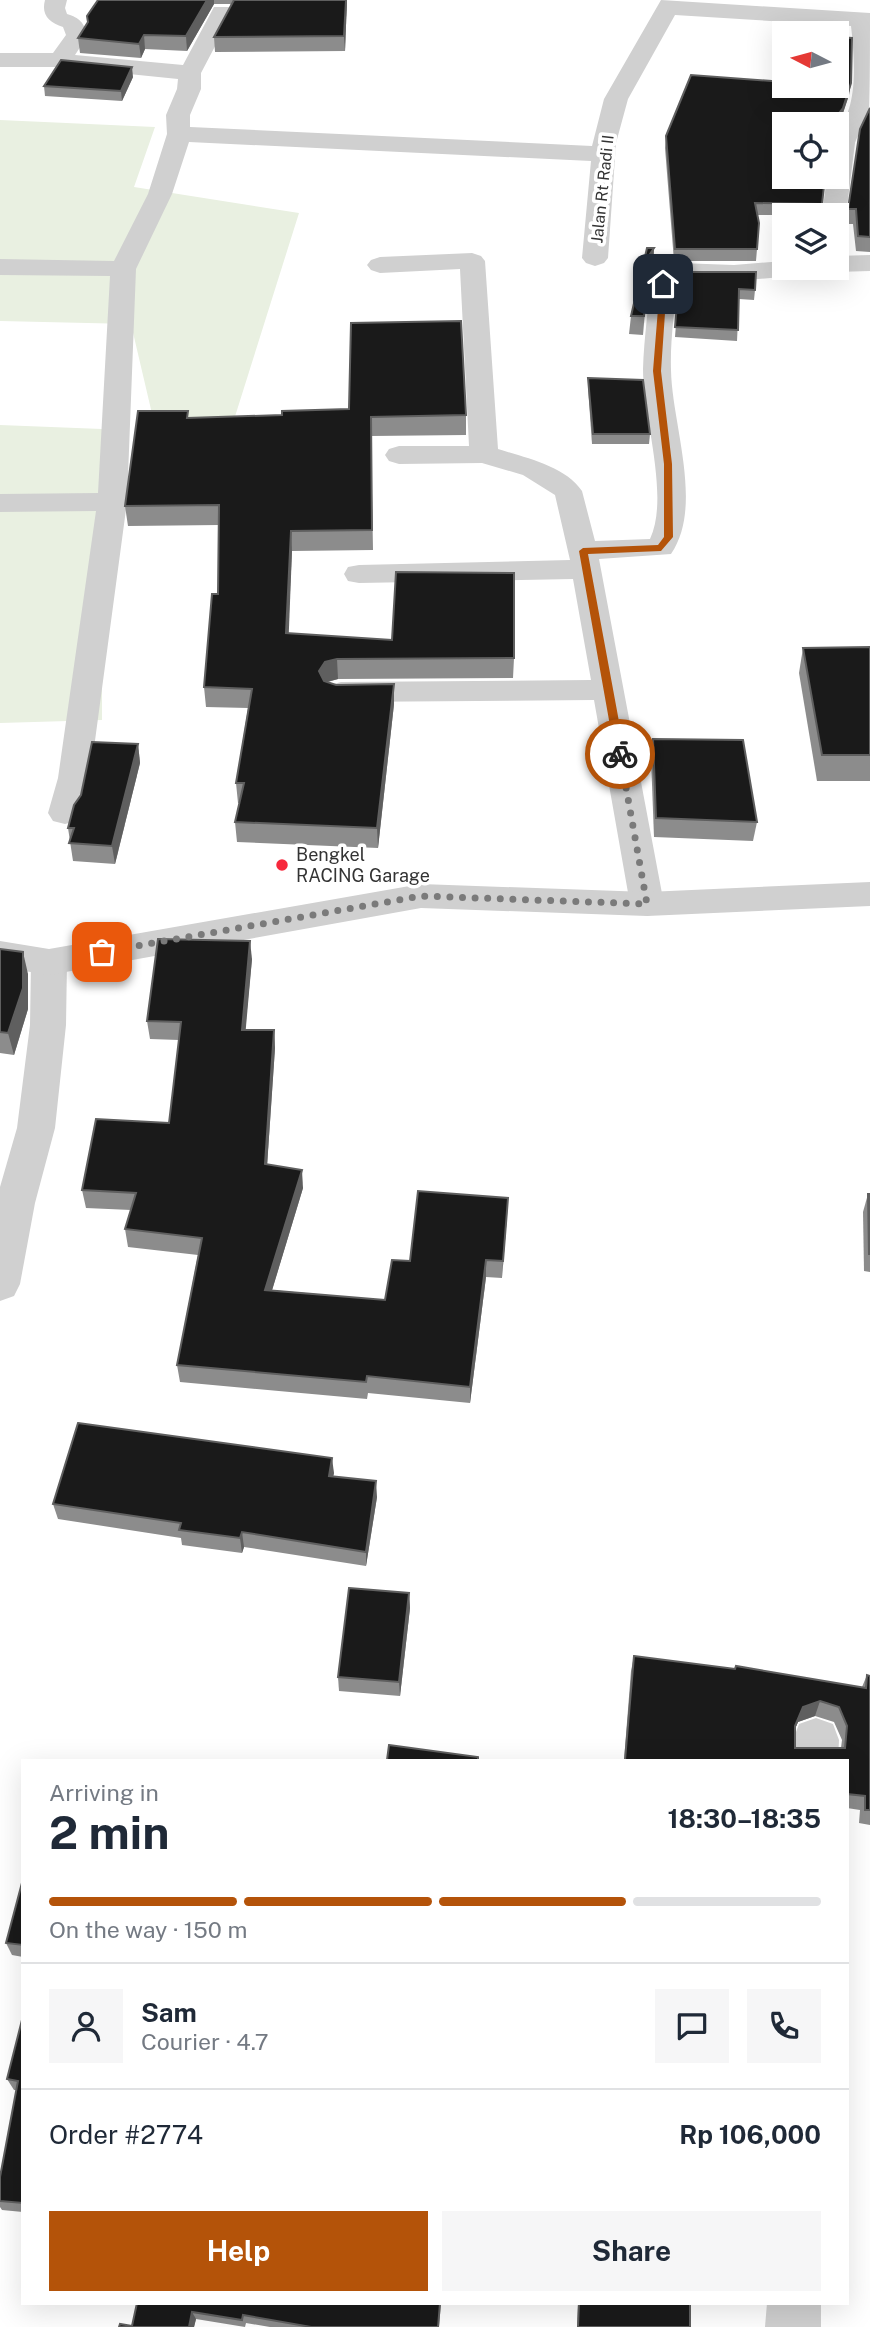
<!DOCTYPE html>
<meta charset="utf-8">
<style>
body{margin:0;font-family:"Public Sans",sans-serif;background:#f6f6f7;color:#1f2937;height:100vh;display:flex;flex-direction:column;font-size:26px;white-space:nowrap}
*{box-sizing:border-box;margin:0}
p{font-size:23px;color:#747a83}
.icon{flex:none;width:38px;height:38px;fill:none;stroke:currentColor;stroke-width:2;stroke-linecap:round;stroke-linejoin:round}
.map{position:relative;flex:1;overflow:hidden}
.panel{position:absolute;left:21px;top:1759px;width:828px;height:546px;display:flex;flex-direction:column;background:#fff;border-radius:0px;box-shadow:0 7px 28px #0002}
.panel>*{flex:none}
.needle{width:46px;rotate:276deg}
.buttons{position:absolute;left:772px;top:21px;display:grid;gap:14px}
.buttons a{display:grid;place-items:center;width:77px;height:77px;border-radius:0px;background:#fff;box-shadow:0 7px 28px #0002;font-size:35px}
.pin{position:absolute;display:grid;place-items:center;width:60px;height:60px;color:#fff;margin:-30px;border-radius:14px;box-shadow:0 4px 10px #0006}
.courier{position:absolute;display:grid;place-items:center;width:70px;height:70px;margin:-35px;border:5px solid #b45309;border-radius:50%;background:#fff;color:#222;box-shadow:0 2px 9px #0007}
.overview em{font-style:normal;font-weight:700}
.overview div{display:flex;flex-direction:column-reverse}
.overview{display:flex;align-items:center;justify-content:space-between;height:119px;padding:0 28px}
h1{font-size:46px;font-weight:700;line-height:52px}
.bar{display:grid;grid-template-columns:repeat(4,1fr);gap:10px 7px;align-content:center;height:84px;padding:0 28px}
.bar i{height:9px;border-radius:5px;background:#e0e1e3}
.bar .active{background:#b45309}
.bar p{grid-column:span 4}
.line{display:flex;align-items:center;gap:18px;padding:0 28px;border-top:2px solid #e0e1e3}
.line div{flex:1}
.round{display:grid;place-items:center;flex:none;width:74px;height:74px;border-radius:0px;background:#f6f6f7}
.action{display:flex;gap:14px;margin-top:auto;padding:14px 28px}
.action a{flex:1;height:80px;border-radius:0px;background:#b45309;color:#fff;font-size:28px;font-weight:700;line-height:80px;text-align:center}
.action a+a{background:#f6f6f7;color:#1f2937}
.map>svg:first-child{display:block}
.green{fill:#e9f0e1}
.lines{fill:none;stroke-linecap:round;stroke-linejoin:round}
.minor{fill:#d0d0d0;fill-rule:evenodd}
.tertiary{fill:#d0d0d0;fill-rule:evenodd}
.wall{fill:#8c8c8c;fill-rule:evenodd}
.shaded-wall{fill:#5f5f5f}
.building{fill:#1a1a1a;stroke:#5f5f5f;stroke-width:2;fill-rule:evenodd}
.route{fill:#b45309}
.done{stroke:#7a7a7a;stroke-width:7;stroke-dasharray:0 12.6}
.poi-dot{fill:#f7283c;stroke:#fff;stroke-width:2.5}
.labels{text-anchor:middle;stroke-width:7;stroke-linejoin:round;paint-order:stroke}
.far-street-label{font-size:16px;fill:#333;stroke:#fff}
.poi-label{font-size:18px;fill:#333;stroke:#fff;text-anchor:start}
</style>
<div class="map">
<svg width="870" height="2327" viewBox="0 0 870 2327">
<rect width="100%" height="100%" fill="#fff"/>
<g class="green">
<path d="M0,120l155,7 -21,60 165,26 -67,213 -79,-8 -22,-94 -131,-3z"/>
<path d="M0,425l102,4v291l-102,3z"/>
</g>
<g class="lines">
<g class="minor">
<path d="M45,0h22l-2,8 2,6c13,4 16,8 21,21l-13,20 108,10 31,-58h16l3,5 -32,61v16l-11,26v12l402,19 12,-47 57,-99 209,13c0,31 0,72 -1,101 -2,14 -11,18 -14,29l-9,72 -3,5 -7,2v-7h-14l5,-38h9v-47c24,-20 18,-77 15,-104l-176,-11 -47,84 -12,44 -8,115 -4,5 -9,3 -9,-3 -4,-5 9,-97 -402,-19 -17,52 -36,75 -9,233 -37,276 -8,35 -5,8 -12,3 -12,-3 -5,-8 10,-35 38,-267 -96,1v-18l98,-1 12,-217 -110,-1v-16l114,2 34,-67 19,-60 -1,-19 11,-26 1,-10 -118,-12h-60v-14h53l13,-18 -3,-8c-14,-5 -22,-12 -18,-27z"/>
<path d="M472,253l9,3 4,5 13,188c28,9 67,17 84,42l13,50 55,-2c20,-43 -7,-121 -7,-170 1,-32 6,-64 8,-96l4,-5 24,-5 55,2 50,-4v7h22l-4,5 -9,3 -59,5 -57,-2c-2,30 -7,61 -6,91 1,55 33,136 0,184l-72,5 65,345 -5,9 -12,3 -12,-3 -5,-9 -36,-204 -253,2 -11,-3 -5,-7 5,-7 11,-3 250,-2 -18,-101 -214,4 -11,-2 -4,-7 4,-7 11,-2 211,-5 -15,-65 -32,-20 -41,-12 -83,1 -10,-3 -4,-6 4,-6 10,-3h70l-9,-177 -80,4 -9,-3 -4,-5 4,-5 9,-3z"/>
<path d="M870,255v16l-34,1 -10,-4h10v-12z"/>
<path d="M49,949l13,4 5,9 -1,63 -11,103 -20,75 -15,81 -6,12 -14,5v-114l17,-59 13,-103 1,-63 5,-9z"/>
<path d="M816,1718l17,6 6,16 -1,20h-46l1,-20 6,-16z"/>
<path d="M767,2303h54v24h-56z"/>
</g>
<path class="tertiary" d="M870,882v24l-223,10 -226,-8 -372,67 -49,-8v-26l49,8 372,-65 226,8z"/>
</g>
<g class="wall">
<path d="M98,0h249l-2,51 -130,1 -1,-15 17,-32 -1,-1h-16l-27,47 -42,-2 -4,9 -61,-5 -2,-15 10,-16z"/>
<path d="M133,77l-11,24 -77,-5 -1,-10z"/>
<path d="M849,95l-8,24 -57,5 38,80 -2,11h-63v34l-1,12h-82l-9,-113 1,-12z"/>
<path d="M870,108v144l-14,-1 -3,-27h-7l14,-95z"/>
<path d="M654,248l-1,19 -5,6 -5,62 -14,-1 2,-18z"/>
<path d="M680,272l75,18 -1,10 -15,-1 -2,42 -62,-4z"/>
<path d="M588,378l62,56 -1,10h-57l-4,-56z"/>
<path d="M466,415v20l-95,1 2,114 -81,1 -4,82 226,25 -1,20 -175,1 -10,3 8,3 58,-1v20l-16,144 -141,-6 -2,-20 4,-19h-1l-2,-20 12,-75 -42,-1 -2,-20 14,-93 1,-69 -91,1 -3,-20 64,-88z"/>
<path d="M870,647v134h-53l-18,-108 4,-25z"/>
<path d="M653,739l104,83 -4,19 -99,-4 -3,-79z"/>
<path d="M138,744l2,19 -25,101 -42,-3 -5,-33z"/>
<path d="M0,949l28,25v35l-14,46 -14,-2z"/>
<path d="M252,959l-7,71h29l1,18 -8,117 36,23 -31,102 113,10 25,-39 97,-45 -5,62 -16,-1 -16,126 -102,-10 -1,6 -187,-17 -3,-17 21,-110 -70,-8 -3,-18 6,-19 -45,-2 -4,-18 87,-67 10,-83 -29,-1 -3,-18z"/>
<path d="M868,1194h2v78l-6,-1 -1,-59z"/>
<path d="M334,1473l-1,3 44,21 -11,69 -122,-19 -2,6 -60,-8 -1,-7 -123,-19 -5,-15z"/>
<path d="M409,1593l1,15 -10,88 -61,-5 -1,-14z"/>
<path d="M634,1656l228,31 5,-12 3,1v149l-11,-2 1,-13 -13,-2v-48h-223l7,-89zM815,1716l19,6 8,18 -1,8h-46v-19l3,-7z"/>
<path d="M23,1879v78l-11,-2 -6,-12z"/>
<path d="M23,2016v196l-21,-2 -2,-3v-30l16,-87h-2l-7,-11z"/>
<path d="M137,2303h304l-2,24h-169l-24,-4 -1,4 -49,-8 -2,8h-75l13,-1z"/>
<path d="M578,2303h112v24h-113z"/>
</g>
<g class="shaded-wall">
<path d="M207,0h7v4l-27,47 -1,-15z"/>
<path d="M346,0h1l-2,51 -1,-15z"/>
<path d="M144,35l1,14 -4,9 -2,-14z"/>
<path d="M132,67l1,10 -11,24 -1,-10z"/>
<path d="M851,83l-2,12 -8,24 -5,7v-2h-2l1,-6z"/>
<path d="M654,248l-1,19 -5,6 -5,62 7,-81z"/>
<path d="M291,531l1,20 -4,102 -2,-20z"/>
<path d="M337,659l1,20 -12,3 -6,8 -1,-19 6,-9z"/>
<path d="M394,684v20l-16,144 -1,-20z"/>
<path d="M138,744l2,19 -25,101 -3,-18z"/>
<path d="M250,941l2,18 -8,90 -2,-19z"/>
<path d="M23,952l5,22v35l-14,46 -6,-22z"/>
<path d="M274,1030l1,18 -9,134 -1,-18z"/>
<path d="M302,1170l1,18 -36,119 -2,-17z"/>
<path d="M508,1198l-1,18 -5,62 1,-17z"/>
<path d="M486,1260v17l-16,126v-16z"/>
<path d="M332,1458l2,15 -4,18 -1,-15z"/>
<path d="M376,1481l1,16 -11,69v-14z"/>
<path d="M242,1532l2,15 -2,6 -2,-15z"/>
<path d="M409,1593l1,15 -10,88 -1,-14z"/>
<path d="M820,1701l-5,15 -17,6 -8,18 13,-33z"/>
<path d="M192,2312l4,7 -2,8h-5z"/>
</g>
<g class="building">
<path d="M98,0h109l-21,36 -42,-1 -5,9 -61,-6 10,-16 -1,-6z"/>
<path d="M234,0h112l-2,36 -130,1z"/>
<path d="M836,37l16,1 -1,45 -8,25 -8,10v6h-51v53h41l-3,27 -67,-1 4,20 -2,26h-82l-9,-113 25,-61 93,7v4h52z"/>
<path d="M61,60l71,7 -11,24 -77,-5z"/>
<path d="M870,108v129l-12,-1 -2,-27h-8l12,-80z"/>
<path d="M647,248h7l-4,6 -6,62h-13z"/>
<path d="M680,272h76l-1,18 -16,-1 -1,41 -63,-3z"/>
<path d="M461,321l5,94 -95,2 1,113 -81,1 -5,102 106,7 4,-68 118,1v85l-177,1 -12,3 -6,9 5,10 12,4 58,-1 -17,144 -142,-6 9,-39h-8l16,-94 -48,-2 8,-93h6l1,-89 -94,1 13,-95h50l-1,7 95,-3v-4l67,-2 2,-86z"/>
<path d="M588,378l55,2 7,54h-57z"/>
<path d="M870,647v108h-48l-19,-107z"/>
<path d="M653,739l90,1 14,82 -101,-4z"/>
<path d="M92,742l46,2 -26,102 -43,-3 5,-15h-6l6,-23 7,-10z"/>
<path d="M158,939l92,2 -8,89h32l-9,134 37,6 -37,120 120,10 7,-40 18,1 8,-70 90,7 -5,63 -17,-1 -16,127 -103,-11 -1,6 -189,-17 25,-127 -77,-9 11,-36 -54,-3 14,-71 73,4 12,-101 -34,-1z"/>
<path d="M0,949l23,3v36l-15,45 -8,-1z"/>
<path d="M868,1194h2v60h-1z"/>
<path d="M78,1423l254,35 -3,18 47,5 -10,71 -124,-20 -2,6 -61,-8 2,-7 -128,-19z"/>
<path d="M349,1588l60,5 -10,89 -61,-5z"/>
<path d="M634,1656l101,13 1,-3 130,22 1,-13 3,1v134h-5v-14l-18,-2v-34h-222zM820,1701l19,6 8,19 -2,22h-50v-22l8,-19z"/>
<path d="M389,1745l89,12v3h-91z"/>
<path d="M23,1879v66l-17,-2z"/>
<path d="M23,2016v187l-23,-2v-24l18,-96 -11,-2z"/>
<path d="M137,2303h303l-2,24h-127l-68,-12 -1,5 -50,-8 -3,15h-70l1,-3 12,2z"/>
<path d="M579,2303h111v24h-112z"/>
</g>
<path class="route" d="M663,282l4,2 -6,87 11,93 1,73 -12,14 -73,3 37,200 -5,3 -5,-3 -36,-203 4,-3 75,-3 6,-8v-73l-11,-93 7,-87z"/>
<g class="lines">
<path class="done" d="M102,952l319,-56 226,8 -27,-150"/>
</g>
<circle class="poi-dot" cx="282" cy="865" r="7"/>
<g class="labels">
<g class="far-street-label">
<text transform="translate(602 189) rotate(-84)" y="6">Jalan Rt Radi II</text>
</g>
<g class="poi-label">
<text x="296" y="861">Bengkel<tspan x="296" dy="21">RACING Garage</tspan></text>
</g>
</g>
</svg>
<div class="buttons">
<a><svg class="needle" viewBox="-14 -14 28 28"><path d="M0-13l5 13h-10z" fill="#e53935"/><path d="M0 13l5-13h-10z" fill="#747a83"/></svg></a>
<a><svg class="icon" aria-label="locate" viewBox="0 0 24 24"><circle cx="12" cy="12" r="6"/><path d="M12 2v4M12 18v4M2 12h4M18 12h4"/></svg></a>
<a><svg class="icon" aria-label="layers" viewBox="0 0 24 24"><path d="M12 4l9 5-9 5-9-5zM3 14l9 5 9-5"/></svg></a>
</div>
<div class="pin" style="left:102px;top:952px;background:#ea580c"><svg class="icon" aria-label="bag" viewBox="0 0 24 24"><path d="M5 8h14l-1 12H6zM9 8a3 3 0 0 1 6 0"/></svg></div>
<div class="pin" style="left:663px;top:284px;background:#1f2937"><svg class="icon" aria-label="home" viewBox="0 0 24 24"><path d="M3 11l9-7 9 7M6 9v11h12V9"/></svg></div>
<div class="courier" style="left:620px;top:754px"><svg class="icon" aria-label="bike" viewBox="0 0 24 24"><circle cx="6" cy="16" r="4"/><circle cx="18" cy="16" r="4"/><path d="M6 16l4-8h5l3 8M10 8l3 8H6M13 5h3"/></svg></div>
<section class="panel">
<div class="overview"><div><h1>2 min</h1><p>Arriving in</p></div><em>18:30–18:35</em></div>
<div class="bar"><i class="active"></i><i class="active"></i><i class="active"></i><i></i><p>On the way · 150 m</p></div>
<div class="line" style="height:126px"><a class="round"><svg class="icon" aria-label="person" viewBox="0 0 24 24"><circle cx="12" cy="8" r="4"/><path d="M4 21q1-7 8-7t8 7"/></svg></a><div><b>Sam</b><p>Courier · 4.7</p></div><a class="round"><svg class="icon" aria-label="chat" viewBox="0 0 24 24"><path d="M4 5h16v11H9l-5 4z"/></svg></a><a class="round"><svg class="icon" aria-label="phone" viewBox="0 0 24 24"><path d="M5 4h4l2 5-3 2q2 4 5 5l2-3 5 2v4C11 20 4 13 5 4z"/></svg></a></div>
<div class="line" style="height:91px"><div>Order #2774</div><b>Rp 106,000</b></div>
<div class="action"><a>Help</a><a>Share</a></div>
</section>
</div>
